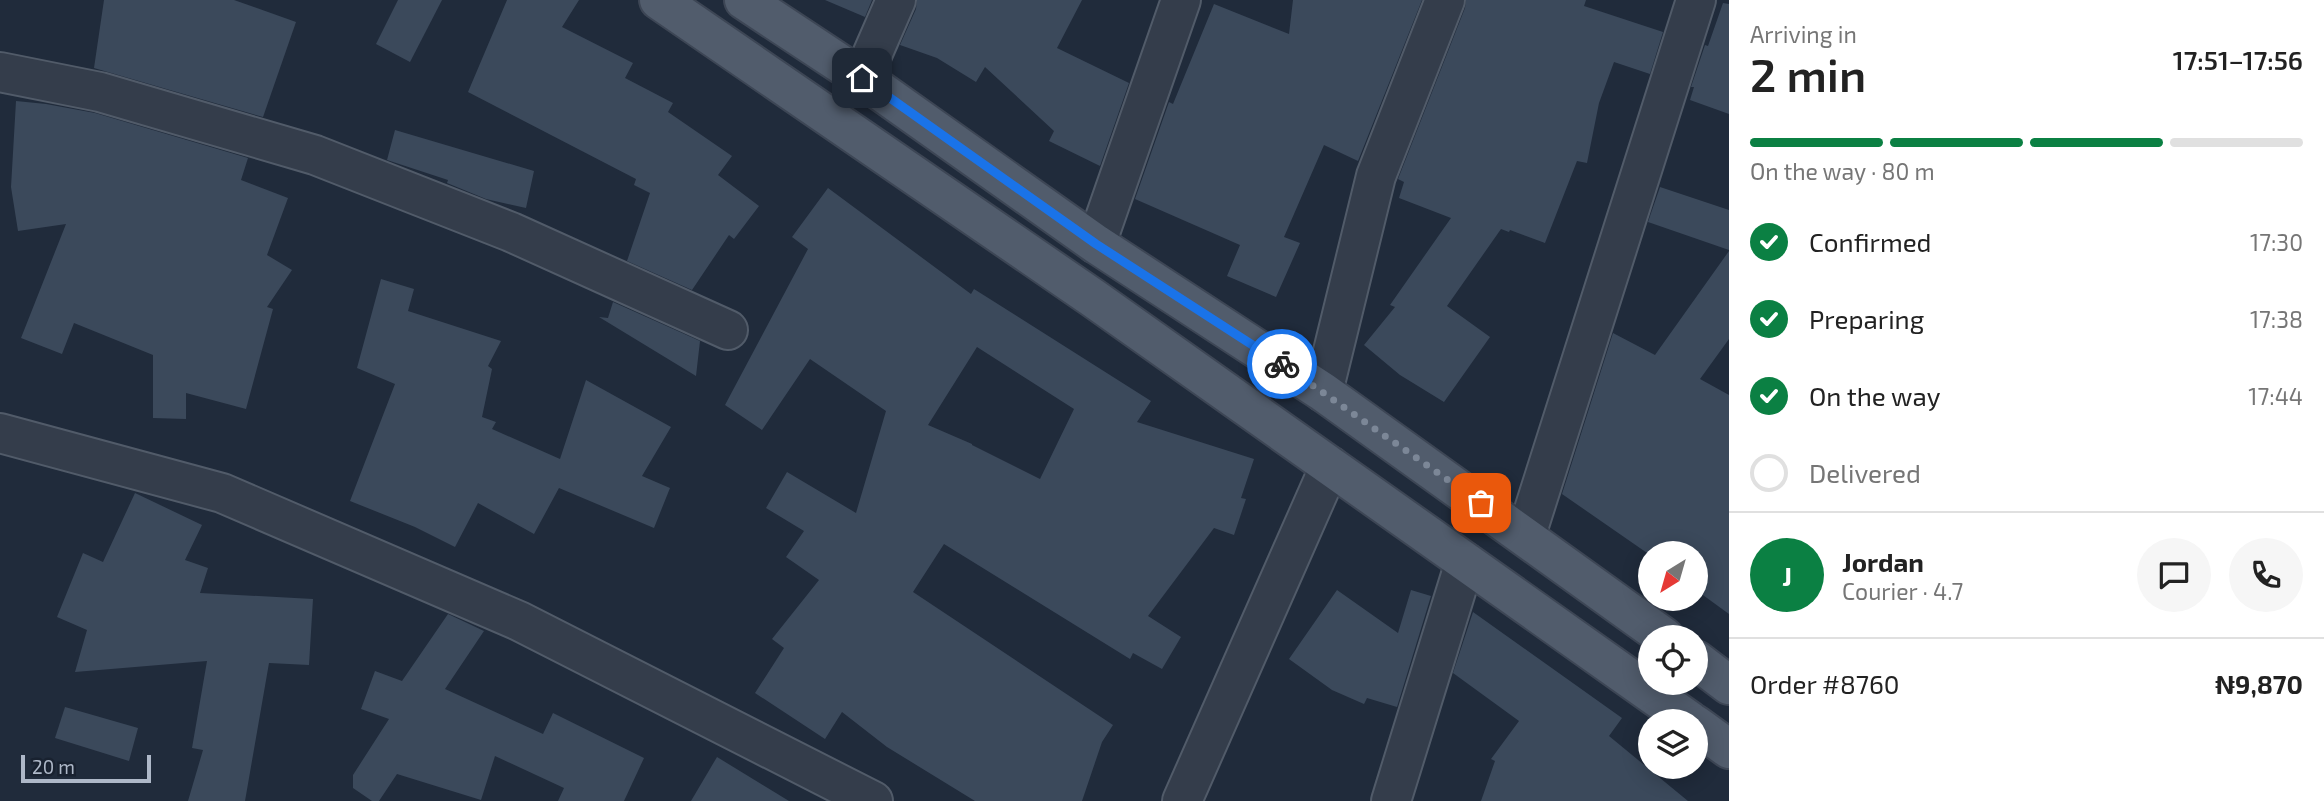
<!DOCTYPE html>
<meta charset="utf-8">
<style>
body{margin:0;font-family:"Exo 2",sans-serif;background:#f6f6f6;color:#222;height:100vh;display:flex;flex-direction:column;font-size:26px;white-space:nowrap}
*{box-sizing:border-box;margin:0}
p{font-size:23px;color:#767676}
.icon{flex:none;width:38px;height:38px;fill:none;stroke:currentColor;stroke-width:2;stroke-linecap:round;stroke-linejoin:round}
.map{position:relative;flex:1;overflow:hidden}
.side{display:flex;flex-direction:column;background:#fff;width:595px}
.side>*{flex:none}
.needle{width:46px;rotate:217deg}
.controls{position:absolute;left:1638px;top:541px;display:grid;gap:14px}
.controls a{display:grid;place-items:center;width:70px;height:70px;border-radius:50%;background:#fff;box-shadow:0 4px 18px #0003;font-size:35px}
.scale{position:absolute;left:21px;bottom:18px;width:130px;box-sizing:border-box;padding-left:7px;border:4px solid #aeb8c8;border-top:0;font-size:19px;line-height:24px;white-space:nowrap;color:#aeb8c8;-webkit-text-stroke:5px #192230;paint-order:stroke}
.pin{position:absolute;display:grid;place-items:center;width:60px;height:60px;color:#fff;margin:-30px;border-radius:14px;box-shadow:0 4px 10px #0006}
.courier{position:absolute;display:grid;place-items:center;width:70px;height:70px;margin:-35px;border:5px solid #1a73e8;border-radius:50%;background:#fff;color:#222;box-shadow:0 2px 9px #0007}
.overview em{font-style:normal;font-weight:600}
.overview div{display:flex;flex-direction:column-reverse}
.overview{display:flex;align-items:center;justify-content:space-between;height:119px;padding:0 21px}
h1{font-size:46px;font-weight:600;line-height:52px}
.bar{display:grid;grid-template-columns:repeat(4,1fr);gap:10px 7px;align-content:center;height:84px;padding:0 21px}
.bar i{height:9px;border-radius:5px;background:#e0e0e0}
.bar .current{background:#0b8043}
.bar p{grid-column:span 4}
.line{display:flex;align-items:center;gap:18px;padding:0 21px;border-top:2px solid #e0e0e0}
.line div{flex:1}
.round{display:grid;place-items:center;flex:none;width:74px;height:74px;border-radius:37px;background:#f6f6f6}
ol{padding:0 21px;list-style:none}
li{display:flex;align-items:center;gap:21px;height:77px}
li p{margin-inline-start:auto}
li .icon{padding:7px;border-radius:50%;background:#0b8043;color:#fff;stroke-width:4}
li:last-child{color:#767676}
li i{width:38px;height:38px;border:4px solid #e0e0e0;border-radius:50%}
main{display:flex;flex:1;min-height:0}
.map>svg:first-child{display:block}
.building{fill:#3b495b;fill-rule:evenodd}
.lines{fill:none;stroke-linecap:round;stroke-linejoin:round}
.street-casing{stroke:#515b69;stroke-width:42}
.primary-casing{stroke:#3d4655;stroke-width:42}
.street{stroke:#343d4b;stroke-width:38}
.primary{stroke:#515c6c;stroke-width:38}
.done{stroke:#7c8797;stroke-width:7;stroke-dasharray:0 12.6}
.route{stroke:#1a73e8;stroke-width:9}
</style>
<main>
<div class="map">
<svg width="1729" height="801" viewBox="0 0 1729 801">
<rect width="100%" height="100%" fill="#202b3b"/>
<g class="building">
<path d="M104,0h130l62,22 -33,95 -169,-49z"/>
<path d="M398,0h44l-32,62 -34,-18z"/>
<path d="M507,0h72l-17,27 71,36 -8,15 48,25 -5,9 64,44 -14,19 41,31 -25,33 -5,-4 -37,55 -65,-29 23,-68 -16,-8 2,-6 -168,-87z"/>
<path d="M825,0h47l-7,17z"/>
<path d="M917,0h165l-25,48 72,35 -29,83 -51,-25 5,-10 -69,-64 -9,15 -39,-24 -37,-13 16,-36z"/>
<path d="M1293,0h129l-64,161 -34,-16 -40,92 16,6 -24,54 -49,-21 13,-31 -105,-46 34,-97 4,2 41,-100 75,30z"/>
<path d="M1466,0h120l-2,6 79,26 -13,42 -36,-12 -15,41 -12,60 -10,-2 -32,82 -35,-13 -1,2 -8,-3 -54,77 43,31 -46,65 -44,-27 -36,-30 31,-38 -5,-2 61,-87 -52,-20 5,-16 -6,-3 67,-171z"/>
<path d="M1723,3l6,1v110l-39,-14 4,-13h-3l14,-42 3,1z"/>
<path d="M16,101l30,3 49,9 153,45 -7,22 47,18 -21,57 25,15 -25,37 6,2 -27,100 -60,-16v26l-33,-1v-63l-79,-32 -12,31 -41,-16 45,-114 -48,7 -7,-44z"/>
<path d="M395,130l139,41 -8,37 -40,-9 -39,-16 1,-3 -61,-20z"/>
<path d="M1660,187l69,23v40l-81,-28z"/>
<path d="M828,188l143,106 3,-5 177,112 -14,21 117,37 -13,39 5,1 -12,36 -20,-7 -66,88 33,21 -19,32 -29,-16 -3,6 -186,-115 -31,48 200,133 -11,17 -20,59h-107l-88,-54 -45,-35 -17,27 -70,-46 29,-45 -12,-9 47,-59 -33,-23 18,-26 -38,-23 21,-36 69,41 30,-102 -76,-52 -48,71 -37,-25 83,-156 -16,-12zM977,347l97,62 -34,70 -68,-34v-1l-44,-19z"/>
<path d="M1729,251v88l-29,40 29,16v219l-33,-24v-37h-46v2l-88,-61 51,-161 42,22z"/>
<path d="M381,279l33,10 -6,22 93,30 -13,25 4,3 -10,48 14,5 -4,7 68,30 26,-79 85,47 -29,49 28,12 -16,40 -95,-40 -25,46 -56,-31 -23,44 -40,-20 -65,-26 45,-117 -38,-16z"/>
<path d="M613,302l87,39 -4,35 -97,-59 9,1z"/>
<path d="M135,493l67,32 -17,35 23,8 -8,25 113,6 -4,66 -40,-2 -24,138h-57l15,-51 -11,-2 15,-87 -132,11 12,-42 -30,-13 26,-64 20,9z"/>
<path d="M1337,590l61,43 13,-43 20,6 -34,111 -30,-9 -3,6 -32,-14 -43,-31z"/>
<path d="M1473,612l149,106 -13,18 79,65h-207l14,-40 -4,-2 28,-38 -66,-48z"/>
<path d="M448,614l36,17 -39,58 98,45 10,-21 91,45 -20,43h-66l6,-13 -69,-32 -14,44 -84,-26 -18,27h-7l-19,-13v-13l36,-56 -28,-10 14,-38 27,10z"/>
<path d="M65,707l73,21 -9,33 -74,-23z"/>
<path d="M717,757l72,44h-98z"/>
</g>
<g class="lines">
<defs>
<g id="street">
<path d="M0,72l100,20 215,63 196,77 217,98"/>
<path d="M862,78l34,-78"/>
<path d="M1096,244l85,-244"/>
<path d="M1323,392l53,-216 69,-176"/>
<path d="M0,433l222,60 297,128 354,180"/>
<path d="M1526,535l170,-535"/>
<path d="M1182,801l148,-335"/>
<path d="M1391,801l74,-239"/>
</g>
<g id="primary">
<path d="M659,0l434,298 597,423"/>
<path d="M744,0l118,78 234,166 227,148 341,245"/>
<path d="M1696,660l33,25"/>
<path d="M1696,725l33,24"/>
</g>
</defs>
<use href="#street" class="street-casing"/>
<use href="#primary" class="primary-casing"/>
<use href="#street" class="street"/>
<use href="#primary" class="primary"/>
</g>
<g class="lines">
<path class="done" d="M1282,364l199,139"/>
<path class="route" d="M862,78l234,166 186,120"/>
</g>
</svg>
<div class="controls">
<a><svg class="needle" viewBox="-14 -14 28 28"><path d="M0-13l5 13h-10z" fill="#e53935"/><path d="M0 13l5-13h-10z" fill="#767676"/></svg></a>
<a><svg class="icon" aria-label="locate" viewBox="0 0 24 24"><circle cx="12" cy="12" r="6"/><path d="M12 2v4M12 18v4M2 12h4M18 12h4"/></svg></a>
<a><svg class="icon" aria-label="layers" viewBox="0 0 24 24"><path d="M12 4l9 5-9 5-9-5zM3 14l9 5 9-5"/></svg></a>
</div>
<div class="scale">20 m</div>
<div class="pin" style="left:1481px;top:503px;background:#ea580c"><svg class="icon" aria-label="bag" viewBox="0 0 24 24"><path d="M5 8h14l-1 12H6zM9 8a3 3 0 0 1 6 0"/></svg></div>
<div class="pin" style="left:862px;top:78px;background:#1f2937"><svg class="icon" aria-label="home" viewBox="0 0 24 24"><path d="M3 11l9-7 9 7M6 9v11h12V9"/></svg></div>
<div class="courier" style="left:1282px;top:364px"><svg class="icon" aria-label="bike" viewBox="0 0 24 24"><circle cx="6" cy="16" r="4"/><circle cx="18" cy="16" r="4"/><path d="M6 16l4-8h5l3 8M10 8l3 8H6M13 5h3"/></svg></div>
</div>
<section class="side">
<div class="overview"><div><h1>2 min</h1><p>Arriving in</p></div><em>17:51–17:56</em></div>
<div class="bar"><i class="current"></i><i class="current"></i><i class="current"></i><i></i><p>On the way · 80 m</p></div>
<ol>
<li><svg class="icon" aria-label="check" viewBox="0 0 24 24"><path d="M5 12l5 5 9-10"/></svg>Confirmed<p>17:30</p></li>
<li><svg class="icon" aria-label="check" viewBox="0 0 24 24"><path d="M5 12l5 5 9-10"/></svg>Preparing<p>17:38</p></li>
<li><svg class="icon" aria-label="check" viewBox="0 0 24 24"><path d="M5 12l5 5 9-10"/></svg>On the way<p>17:44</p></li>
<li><i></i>Delivered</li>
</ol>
<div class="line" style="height:126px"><b class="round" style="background:#0b8043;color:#fff">J</b><div><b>Jordan</b><p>Courier · 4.7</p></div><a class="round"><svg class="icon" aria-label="chat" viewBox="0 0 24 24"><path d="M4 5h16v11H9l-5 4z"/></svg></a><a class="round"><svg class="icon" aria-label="phone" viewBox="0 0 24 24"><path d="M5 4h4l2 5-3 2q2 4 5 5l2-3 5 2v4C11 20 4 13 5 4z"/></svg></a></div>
<div class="line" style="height:91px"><div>Order #8760</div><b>₦9,870</b></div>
</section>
</main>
